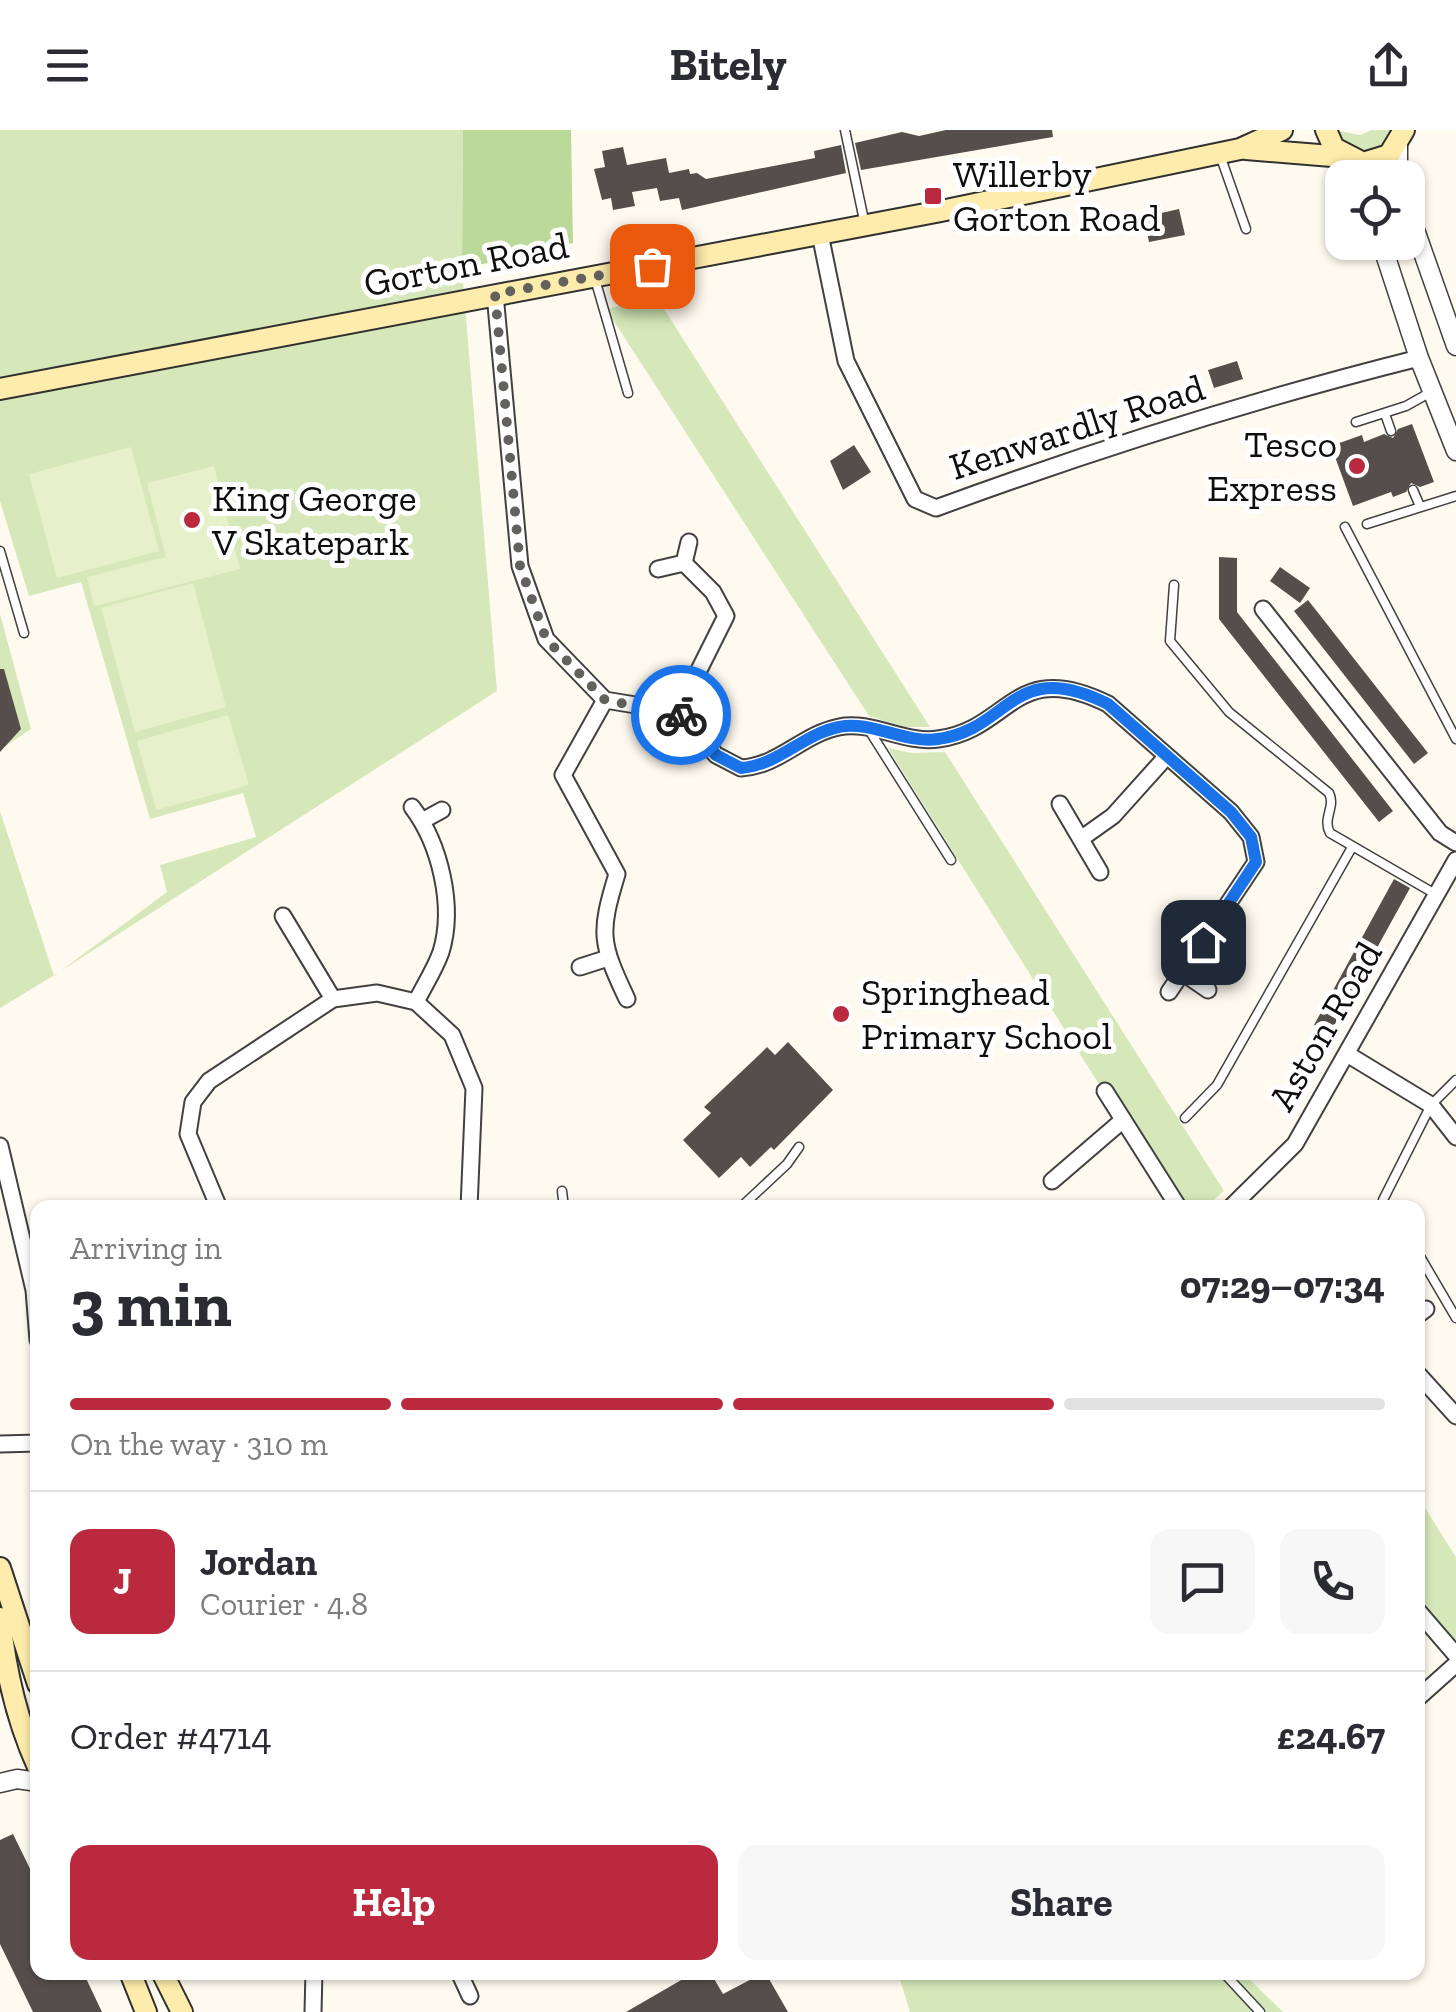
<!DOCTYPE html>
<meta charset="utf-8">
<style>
body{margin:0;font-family:"Zilla Slab",serif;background:#f7f7f7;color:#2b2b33;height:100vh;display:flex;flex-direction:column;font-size:38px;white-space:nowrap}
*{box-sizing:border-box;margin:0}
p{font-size:32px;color:#7c7c81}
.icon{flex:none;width:55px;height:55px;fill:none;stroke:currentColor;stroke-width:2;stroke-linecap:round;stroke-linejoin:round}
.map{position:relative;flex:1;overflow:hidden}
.panel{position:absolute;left:30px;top:1070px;width:1395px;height:780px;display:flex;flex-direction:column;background:#fff;border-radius:20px;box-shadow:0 2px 8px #0004}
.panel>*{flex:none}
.fabs{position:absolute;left:1325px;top:30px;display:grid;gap:20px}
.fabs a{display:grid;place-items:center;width:100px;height:100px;border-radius:20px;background:#fff;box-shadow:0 2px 8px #0004;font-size:50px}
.pin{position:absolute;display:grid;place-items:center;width:85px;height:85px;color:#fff;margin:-42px;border-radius:20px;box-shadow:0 5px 15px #0006}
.courier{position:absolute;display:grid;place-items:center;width:100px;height:100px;margin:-50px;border:8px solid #1a73e8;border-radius:50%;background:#fff;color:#222;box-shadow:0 2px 12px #0007}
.head em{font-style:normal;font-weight:700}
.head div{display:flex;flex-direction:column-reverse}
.head{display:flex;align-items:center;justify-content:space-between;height:170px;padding:0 40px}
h1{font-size:65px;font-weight:700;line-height:75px}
.bar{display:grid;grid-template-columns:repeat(4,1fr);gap:15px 10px;align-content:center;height:120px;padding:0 40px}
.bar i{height:12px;border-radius:8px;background:#e1e1e2}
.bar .on{background:#ba293d}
.bar p{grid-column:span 4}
.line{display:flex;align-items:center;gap:25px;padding:0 40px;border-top:2px solid #e1e1e2}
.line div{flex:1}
.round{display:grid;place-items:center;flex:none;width:105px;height:105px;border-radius:20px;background:#f7f7f7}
.cta{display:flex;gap:20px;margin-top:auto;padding:20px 40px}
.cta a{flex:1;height:115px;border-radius:20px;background:#ba293d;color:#fff;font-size:40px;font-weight:700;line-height:115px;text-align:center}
.cta a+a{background:#f7f7f7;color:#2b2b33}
header{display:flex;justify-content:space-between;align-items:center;height:130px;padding:0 40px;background:#fff;font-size:45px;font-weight:700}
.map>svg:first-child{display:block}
.green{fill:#d6e8b9}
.forest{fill:#bbd999}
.pitch{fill:#e6f0cb}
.building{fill:#564e4a}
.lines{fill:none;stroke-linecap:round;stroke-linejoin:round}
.service-casing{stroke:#414141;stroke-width:11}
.minor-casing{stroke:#414141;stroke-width:19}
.tertiary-casing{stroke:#414141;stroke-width:21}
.secondary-casing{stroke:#303030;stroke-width:24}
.service{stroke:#fff;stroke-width:8}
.minor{stroke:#fff;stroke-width:15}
.tertiary{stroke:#fff;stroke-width:18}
.secondary{stroke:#fdecab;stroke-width:20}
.done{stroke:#62615d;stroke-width:10;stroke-dasharray:0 18}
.route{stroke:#1a73e8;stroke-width:12}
.poi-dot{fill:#ba293d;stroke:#fff;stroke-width:4}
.labels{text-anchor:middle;stroke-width:10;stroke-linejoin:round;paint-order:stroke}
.poi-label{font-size:38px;fill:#0e0e0e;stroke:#fff;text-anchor:start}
.street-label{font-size:38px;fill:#0e0e0e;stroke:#fff}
</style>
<header><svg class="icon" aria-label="menu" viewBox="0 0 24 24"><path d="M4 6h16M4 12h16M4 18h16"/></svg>Bitely<svg class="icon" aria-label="share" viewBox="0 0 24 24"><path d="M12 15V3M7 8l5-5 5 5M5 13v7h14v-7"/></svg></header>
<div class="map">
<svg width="1456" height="1882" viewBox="0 0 1456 1882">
<rect width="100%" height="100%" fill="#fffaef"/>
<g class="green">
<path d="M0,0h463l-1,139 35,422 -444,285 -53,32v-197l54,165 113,-84 -7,-27 96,-28 -13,-44 -93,26 -69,-237 -52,14 -29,-95z"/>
<path d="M1333,0l27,5 12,-5h22c-16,23 -23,24 -49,18z"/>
<path d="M657,168l273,429h-26l-35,-11 -263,-407z"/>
<path d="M0,484l31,115 -31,21z"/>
<path d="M888,618l23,5 34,-1 279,439 -19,16h-17l-80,-125 -8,4z"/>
<path d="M1418,1367l38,60v83l-38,-41z"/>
<path d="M898,1843h345l40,39h-373z"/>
</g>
<path class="forest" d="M463,0h108l2,113 -111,26z"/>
<g class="pitch">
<path d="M131,317l28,104 -102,27 -28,-104z"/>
<path d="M214,336l26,103 -146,37 -7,-29 79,-20 -19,-74z"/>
<path d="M193,453l33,124 -91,25 -34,-124z"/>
<path d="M228,585l21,70 -93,25 -19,-69z"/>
</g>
<g class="building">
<path d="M946,0h106l1,7 -192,33 -6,-27 47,-11 17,4z"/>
<path d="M841,15l5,28 -164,37 -3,-12 -19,3 -3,-13 -25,4 3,14 -22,4 -2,-12 -9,2 -8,-31 11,-2 -3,-16 21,-4 4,18 39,-7 3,15 20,-4 1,5 7,-1 9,6 109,-21 -1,-7z"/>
<path d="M1179,79l6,26 -36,7 -5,-25z"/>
<path d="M1237,231l6,18 -29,9 -6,-18z"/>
<path d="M1412,294l22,58 -14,5 -9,-4 -5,9 -13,5 -2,-5 -38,14 -22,-60 31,-11 2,7 20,-8 9,4 5,-9z"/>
<path d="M854,315l17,27 -28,18 -13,-29z"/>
<path d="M1219,427l18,1v54l156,199 -14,11 -160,-203z"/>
<path d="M1280,437l30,21 -10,15 -30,-22z"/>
<path d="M1308,470l120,153 -14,11 -120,-153z"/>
<path d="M0,539h4l17,60 -21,23z"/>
<path d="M1394,749l16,9 -80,145 -16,-8z"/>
<path d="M788,912l45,48 -59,60 -3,-3 -21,20 -9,-10 -22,21 -36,-38 28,-27 -7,-6 55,-52 8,-8 8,8z"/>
<path d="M13,1704l25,51v87h45l19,40h-69l-33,-68v-104z"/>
<path d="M695,1842h15l13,22 42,-22 23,40h-162z"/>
</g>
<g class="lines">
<defs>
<g id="service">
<path d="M845,0l20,95"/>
<path d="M1221,28l25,71"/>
<path d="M595,149l33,114"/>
<path d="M1385,284l6,17"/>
<path d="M1356,292l50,-16 25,-14"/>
<path d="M1413,360l6,14"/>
<path d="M1367,394l89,-28"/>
<path d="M1345,397l111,212"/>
<path d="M0,421l24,82"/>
<path d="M1174,455l-4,56 59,71 100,81c7,14 -7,25 1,40l107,62"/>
<path d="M869,600l82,130"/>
<path d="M1185,988l32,-33 134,-236"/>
<path d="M562,1061l2,17"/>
<path d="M740,1078l47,-44 12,-17"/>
<path d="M1384,1078l-1,-8 48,-95 25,-25"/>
<path d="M1418,1123l38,65"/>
<path d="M1223,1842l37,40"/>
</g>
<g id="minor">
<path d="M820,104l26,127 69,138 21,9c158,-58 319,-109 483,-150"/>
<path d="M495,164l25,272 26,73 59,61 73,12 38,43 25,13c38,-2 62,-34 98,-41 32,-7 66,17 99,12 72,-9 76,-82 170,-35l123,108 20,25 5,25 -87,130"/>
<path d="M658,439l26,-6 5,-21"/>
<path d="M1263,479l177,224 16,10"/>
<path d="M605,570l-42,75 54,99c-18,59 -17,68 10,125"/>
<path d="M678,582l48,-96 -13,-24 -29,-29"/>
<path d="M1060,674l40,68"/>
<path d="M412,677c28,37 43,99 29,145 -6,17 -17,34 -25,50"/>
<path d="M422,691l20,-11"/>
<path d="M1082,708l31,-22 53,-59"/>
<path d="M283,786l50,83"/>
<path d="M580,837l28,-9"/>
<path d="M1182,842l26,18"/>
<path d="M1347,924l84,51 25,32"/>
<path d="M1105,961l74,117"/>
<path d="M0,1016l34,144 4,50"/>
<path d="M1052,1051l71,-61"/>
<path d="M219,1078l-31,-74 5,-32 16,-21 124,-82 44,-6 39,9 36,33 22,53 -5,120"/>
<path d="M1230,1078l65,-64 161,-284"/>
<path d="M1418,1185l8,-6"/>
<path d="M1418,1244l38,42"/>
<path d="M0,1314l38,-1"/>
<path d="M1418,1481l38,44"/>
<path d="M1418,1568l38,-34"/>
<path d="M459,1842l11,24"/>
<path d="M313,1882l1,-40"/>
</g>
<g id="tertiary">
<path d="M1398,15v33"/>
<path d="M1408,80l48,136"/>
<path d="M1381,112l38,116 37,93"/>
<path d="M0,1653l17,-4 21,3"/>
</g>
<g id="secondary">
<path d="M1326,0l8,18 29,15 26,-8 15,-25"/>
<path d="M1246,19l98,8"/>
<path d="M0,259l941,-178 299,-62 42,-19"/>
<path d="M0,1438l38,116"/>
<path d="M0,1488c5,50 17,103 38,149"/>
<path d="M130,1842l16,40"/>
<path d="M162,1842l20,40"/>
</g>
</defs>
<use href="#service" class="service-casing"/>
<use href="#minor" class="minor-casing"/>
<use href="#tertiary" class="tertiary-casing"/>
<use href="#secondary" class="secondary-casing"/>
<use href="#service" class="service"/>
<use href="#minor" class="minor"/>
<use href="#tertiary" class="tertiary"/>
<use href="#secondary" class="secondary"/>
</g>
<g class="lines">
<path class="done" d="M652,136l-157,28 25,272 26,73 59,61 76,15"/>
<path class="route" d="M681,585l35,40 25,13c38,-3 62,-34 98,-41 32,-7 66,17 99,12 72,-9 74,-83 170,-35l123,108 20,25 5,25 -53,80"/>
</g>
<g class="poi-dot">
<rect x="923" y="56" width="20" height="20" rx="5"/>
<circle cx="1357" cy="336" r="10"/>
<circle cx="192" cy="390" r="10"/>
<circle cx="841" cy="884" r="10"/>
</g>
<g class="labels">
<g class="poi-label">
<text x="953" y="57">Willerby<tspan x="953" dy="44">Gorton Road</tspan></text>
<text x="1337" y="327" text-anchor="end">Tesco<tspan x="1337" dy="44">Express</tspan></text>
<text x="212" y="381">King George<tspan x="212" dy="44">V Skatepark</tspan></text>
<text x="861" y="875">Springhead<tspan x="861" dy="44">Primary School</tspan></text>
</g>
<g class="street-label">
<text transform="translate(466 134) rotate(-11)" y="13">Gorton Road</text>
<text transform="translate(1077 297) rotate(-18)" y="13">Kenwardly Road</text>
<text transform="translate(1325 896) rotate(-60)" y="13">Aston Road</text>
</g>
</g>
</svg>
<div class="fabs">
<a><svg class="icon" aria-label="locate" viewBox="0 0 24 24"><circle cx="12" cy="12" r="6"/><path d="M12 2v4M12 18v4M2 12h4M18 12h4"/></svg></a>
</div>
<div class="pin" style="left:652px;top:136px;background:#ea580c"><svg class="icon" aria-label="bag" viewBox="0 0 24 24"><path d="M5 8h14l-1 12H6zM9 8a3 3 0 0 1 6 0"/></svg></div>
<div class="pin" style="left:1203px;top:812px;background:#1f2937"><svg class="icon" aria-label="home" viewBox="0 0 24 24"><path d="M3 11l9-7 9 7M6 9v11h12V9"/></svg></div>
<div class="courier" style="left:681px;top:585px"><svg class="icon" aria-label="bike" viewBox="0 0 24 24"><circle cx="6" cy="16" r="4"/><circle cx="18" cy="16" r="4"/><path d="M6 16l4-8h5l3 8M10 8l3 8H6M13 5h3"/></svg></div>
<section class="panel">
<div class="head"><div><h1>3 min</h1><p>Arriving in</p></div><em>07:29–07:34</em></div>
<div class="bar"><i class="on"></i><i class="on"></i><i class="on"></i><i></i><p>On the way · 310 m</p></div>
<div class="line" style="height:180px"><b class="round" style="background:#ba293d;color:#fff">J</b><div><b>Jordan</b><p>Courier · 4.8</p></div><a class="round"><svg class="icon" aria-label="chat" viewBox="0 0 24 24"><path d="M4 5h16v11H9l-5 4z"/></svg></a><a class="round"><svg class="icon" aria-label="phone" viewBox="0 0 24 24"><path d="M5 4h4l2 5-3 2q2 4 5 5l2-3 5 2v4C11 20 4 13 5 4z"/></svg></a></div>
<div class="line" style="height:130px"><div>Order #4714</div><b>£24.67</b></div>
<div class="cta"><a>Help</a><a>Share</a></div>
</section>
</div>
